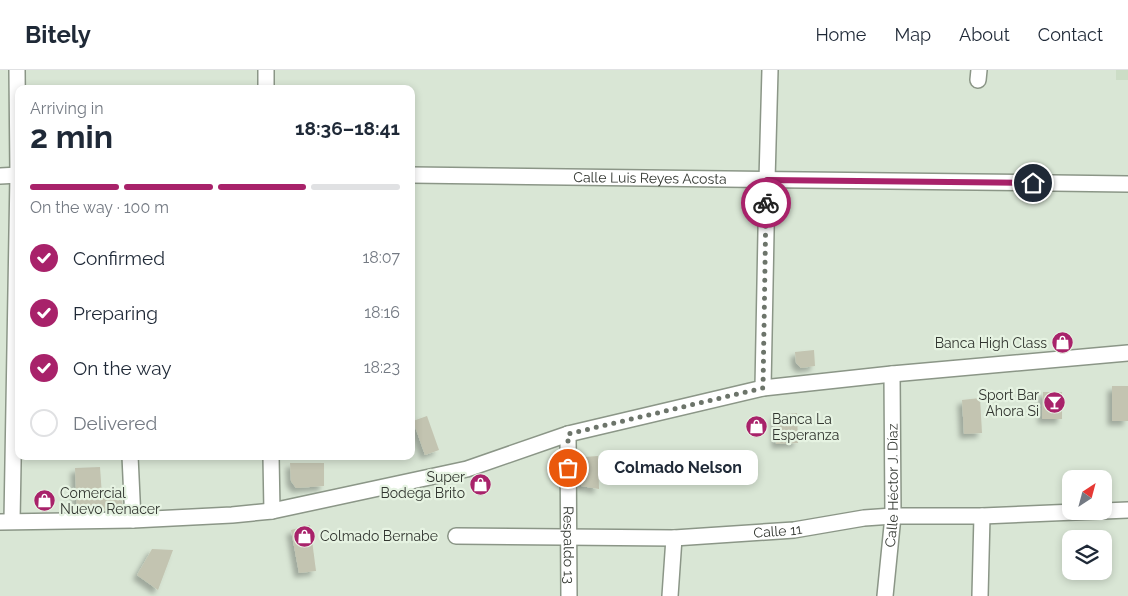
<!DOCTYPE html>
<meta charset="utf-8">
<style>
body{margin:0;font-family:Raleway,sans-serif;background:#f2f2f3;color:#1f2937;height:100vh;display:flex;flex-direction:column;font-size:19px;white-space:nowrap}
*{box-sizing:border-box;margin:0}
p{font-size:16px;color:#747a83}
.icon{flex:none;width:28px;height:28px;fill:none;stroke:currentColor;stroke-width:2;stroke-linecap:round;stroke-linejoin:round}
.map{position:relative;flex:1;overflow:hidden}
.panel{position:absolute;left:15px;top:15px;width:400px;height:375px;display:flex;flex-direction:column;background:#fff;border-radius:10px;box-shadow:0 2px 8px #0003}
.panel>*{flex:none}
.needle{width:32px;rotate:36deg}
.fabs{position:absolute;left:1062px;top:400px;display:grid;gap:10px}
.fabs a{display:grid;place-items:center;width:50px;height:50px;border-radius:10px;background:#fff;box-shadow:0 2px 8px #0003;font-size:25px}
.pin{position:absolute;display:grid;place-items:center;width:42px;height:42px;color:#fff;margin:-21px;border:2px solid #fff;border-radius:50%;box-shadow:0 1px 5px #0007}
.courier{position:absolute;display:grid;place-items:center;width:50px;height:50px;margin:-25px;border:4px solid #a8226a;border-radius:50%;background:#fff;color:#222;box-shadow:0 1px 6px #0007}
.bubble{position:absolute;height:35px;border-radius:10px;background:#fff;box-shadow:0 2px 8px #0003;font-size:16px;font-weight:700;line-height:35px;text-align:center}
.overview em{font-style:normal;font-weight:700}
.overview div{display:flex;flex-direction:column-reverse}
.overview{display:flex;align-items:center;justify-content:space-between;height:85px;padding:0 15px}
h1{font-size:32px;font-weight:700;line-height:38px}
.bar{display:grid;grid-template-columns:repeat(4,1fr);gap:8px 5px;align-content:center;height:60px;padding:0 15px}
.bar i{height:6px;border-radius:4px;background:#e0e1e3}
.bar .current{background:#a8226a}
.bar p{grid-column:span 4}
ol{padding:0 15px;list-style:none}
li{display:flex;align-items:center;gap:15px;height:55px}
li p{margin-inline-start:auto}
li .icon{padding:5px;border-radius:50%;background:#a8226a;color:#fff;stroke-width:4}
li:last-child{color:#747a83}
li i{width:28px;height:28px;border:2px solid #e0e1e3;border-radius:50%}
header{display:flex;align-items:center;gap:30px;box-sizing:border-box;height:70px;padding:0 25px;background:#fff;border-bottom:1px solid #e0e1e3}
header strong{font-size:24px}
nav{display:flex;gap:28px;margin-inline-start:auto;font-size:18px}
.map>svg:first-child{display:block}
.built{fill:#ccddc6}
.building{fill:#c3c4b1;filter:url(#shadow)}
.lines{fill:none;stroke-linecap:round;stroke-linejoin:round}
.minor-casing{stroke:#8b9687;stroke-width:18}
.minor{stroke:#fff;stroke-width:15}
.done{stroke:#6c746a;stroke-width:5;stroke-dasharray:0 9}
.route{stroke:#a8226a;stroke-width:6}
.labels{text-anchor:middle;stroke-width:4.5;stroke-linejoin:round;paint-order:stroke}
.street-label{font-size:14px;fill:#323630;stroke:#e6f3e2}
.poi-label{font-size:14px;fill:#323630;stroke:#e6f3e2;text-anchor:end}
</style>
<header>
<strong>Bitely</strong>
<nav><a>Home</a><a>Map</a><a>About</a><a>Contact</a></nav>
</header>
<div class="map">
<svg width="1128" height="526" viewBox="0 0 1128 526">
<defs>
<filter id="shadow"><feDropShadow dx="-4.5" dy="4.5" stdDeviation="2.5" flood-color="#0004"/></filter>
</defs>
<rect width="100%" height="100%" fill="#d9e6d5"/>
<rect class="built" x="1116" y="0" width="12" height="10"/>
<g class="building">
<path d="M814,280l1,16 -14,2 -5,-5 -1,-11z"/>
<rect x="1112" y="316" width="16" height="35"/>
<path d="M1043,322h19v27h-20z"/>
<path d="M980,328l2,35 -18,1 -2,-34z"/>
<path d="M797,343l1,30 -22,1 -1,-29z"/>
<path d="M427,346l12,34 -14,5 -12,-34z"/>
<path d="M598,386l1,33 -18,-3v-23l3,-6z"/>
<path d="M290,393h34v23l-28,2 -5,-7z"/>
<path d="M100,397l2,29h20l1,15h-46l-2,-43z"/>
<path d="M310,455l6,46 -17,2 -8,-43z"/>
<path d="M152,479l21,1 -15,40 -21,-15z"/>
</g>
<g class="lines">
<defs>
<g id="minor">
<path d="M266,0v19"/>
<path d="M978,10l1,-10"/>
<path id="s1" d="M411,105l717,9"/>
<path d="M0,106l19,-1"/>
<path d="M763,318l4,-208 3,-110"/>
<path id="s2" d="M568,364l1,162"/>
<path d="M130,386l3,64"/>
<path d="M271,386l1,55"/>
<path d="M1104,441l24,-1"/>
<path d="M12,451l6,-346 -1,-105"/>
<path d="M0,452l133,-2 99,-5 40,-4 195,-42 101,-35 195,-46 129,-14 236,-21"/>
<path id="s3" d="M456,466l218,2 120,-8 70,-12 29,-2h89l117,-5"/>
<path d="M670,526l4,-58"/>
<path id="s4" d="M885,526l8,-80 -1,-142"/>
<path d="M980,526l2,-80"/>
</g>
</defs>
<use href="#minor" class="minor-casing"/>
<use href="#minor" class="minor"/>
</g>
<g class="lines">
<path class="done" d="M568,398v-34l195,-46 3,-185"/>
<path class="route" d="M766,133l1,-23 266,3"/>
</g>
<defs>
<symbol id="shop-disc" viewBox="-11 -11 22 22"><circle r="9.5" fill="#a8226a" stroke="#e6f3e2"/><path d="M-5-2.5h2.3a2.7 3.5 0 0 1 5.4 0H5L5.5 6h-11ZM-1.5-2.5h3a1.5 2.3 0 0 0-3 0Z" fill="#fff"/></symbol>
<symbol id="bar-disc" viewBox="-11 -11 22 22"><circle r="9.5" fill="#a8226a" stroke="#e6f3e2"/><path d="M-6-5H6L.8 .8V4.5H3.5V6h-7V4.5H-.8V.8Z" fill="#fff"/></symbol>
</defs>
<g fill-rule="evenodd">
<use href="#shop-disc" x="1050" y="260" width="25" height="25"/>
<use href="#bar-disc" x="1042" y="320" width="25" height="25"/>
<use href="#shop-disc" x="744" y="344" width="25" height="25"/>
<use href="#shop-disc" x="468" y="402" width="25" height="25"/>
<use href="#shop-disc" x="32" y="418" width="25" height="25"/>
<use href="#shop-disc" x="292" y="454" width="25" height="25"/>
</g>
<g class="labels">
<g class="street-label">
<text dy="5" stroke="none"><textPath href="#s1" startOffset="239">Calle Luis Reyes Acosta</textPath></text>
<text dy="5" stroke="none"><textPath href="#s4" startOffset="111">Calle Héctor J. Díaz</textPath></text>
<text dy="5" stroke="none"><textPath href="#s3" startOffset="322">Calle 11</textPath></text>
<text dy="5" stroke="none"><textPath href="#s2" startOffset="111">Respaldo 13</textPath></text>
</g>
<g class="poi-label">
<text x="1047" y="278">Banca High Class</text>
<text x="1039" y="330">Sport Bar<tspan x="1039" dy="16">Ahora Si</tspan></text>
<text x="772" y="354" text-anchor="start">Banca La<tspan x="772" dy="16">Esperanza</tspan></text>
<text x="465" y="412">Super<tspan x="465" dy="16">Bodega Brito</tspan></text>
<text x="60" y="428" text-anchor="start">Comercial<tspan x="60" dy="16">Nuevo Renacer</tspan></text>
<text x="320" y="471" text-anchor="start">Colmado Bernabe</text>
</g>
</g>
</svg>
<div class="fabs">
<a><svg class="needle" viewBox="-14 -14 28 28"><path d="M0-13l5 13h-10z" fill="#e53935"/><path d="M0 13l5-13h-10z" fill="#747a83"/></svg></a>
<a><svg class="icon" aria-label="layers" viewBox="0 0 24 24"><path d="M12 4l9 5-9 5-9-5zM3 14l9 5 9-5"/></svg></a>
</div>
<div class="pin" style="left:568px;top:398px;background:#ea580c"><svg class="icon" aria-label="bag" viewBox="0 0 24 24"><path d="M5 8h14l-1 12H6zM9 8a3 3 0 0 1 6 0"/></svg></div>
<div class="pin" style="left:1033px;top:113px;background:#1f2937"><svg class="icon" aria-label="home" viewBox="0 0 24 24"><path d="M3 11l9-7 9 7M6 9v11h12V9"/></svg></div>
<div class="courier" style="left:766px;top:133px"><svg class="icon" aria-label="bike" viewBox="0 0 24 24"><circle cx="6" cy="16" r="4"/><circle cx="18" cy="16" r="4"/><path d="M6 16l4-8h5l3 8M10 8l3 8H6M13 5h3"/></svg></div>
<div class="bubble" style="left:598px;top:380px;width:160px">Colmado Nelson</div>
<section class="panel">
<div class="overview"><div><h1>2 min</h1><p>Arriving in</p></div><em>18:36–18:41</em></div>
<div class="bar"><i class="current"></i><i class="current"></i><i class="current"></i><i></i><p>On the way · 100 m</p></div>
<ol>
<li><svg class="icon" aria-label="check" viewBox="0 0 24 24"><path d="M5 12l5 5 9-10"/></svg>Confirmed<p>18:07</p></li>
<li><svg class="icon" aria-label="check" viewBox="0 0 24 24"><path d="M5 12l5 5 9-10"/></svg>Preparing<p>18:16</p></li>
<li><svg class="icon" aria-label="check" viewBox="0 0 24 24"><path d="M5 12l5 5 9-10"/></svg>On the way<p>18:23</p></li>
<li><i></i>Delivered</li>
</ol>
</section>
</div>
